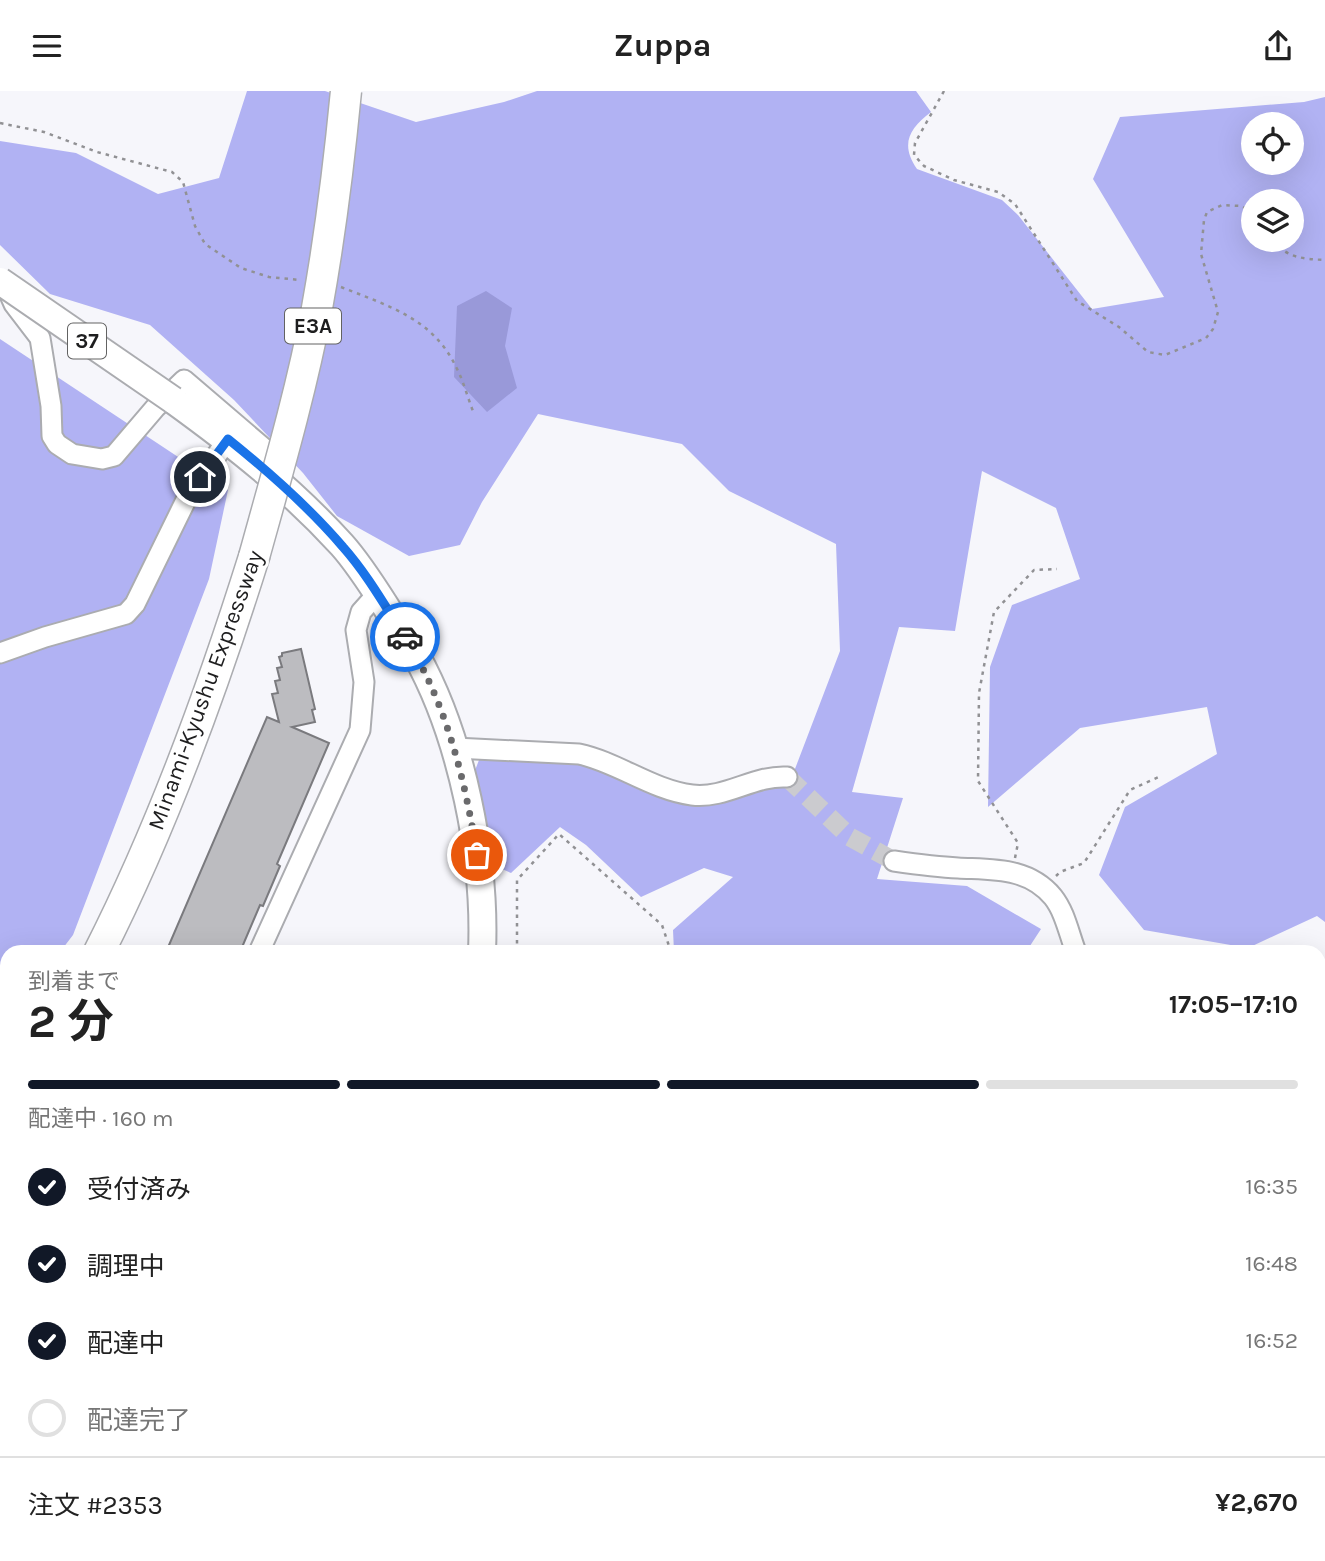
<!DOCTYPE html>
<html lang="ja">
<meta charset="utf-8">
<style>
body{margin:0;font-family:Karla,"Noto Sans JP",sans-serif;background:#f2f2f2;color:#222;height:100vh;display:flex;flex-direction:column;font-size:26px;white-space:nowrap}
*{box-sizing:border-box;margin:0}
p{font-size:23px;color:#767676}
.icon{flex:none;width:38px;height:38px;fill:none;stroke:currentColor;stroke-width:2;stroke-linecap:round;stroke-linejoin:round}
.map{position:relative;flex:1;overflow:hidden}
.panel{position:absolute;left:0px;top:854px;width:1326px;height:616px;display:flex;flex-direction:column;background:#fff;border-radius:21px 21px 0 0;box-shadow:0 7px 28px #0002}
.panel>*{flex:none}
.buttons{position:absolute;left:1241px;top:21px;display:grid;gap:14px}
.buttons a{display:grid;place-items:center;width:63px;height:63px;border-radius:50%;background:#fff;box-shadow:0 7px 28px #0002;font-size:35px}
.pin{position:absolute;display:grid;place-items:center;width:60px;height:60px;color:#fff;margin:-30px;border:4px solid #fff;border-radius:50%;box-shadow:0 2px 7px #0007}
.courier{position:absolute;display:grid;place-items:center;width:70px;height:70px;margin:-35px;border:5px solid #1a73e8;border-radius:50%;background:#fff;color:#222;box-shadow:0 2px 9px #0007}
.head em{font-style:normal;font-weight:700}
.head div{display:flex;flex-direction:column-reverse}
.head{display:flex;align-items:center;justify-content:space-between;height:119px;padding:0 28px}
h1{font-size:46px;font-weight:700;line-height:52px}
.bar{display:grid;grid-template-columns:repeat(4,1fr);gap:10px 7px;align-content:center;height:84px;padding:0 28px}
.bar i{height:9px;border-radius:5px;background:#e0e0e0}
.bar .on{background:#111827}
.bar p{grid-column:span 4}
.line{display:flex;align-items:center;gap:18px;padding:0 28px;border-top:2px solid #e0e0e0}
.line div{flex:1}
ol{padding:0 28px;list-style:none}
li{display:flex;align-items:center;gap:21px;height:77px}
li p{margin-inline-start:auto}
li .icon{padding:7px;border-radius:50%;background:#111827;color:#fff;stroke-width:4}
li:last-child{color:#767676}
li i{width:38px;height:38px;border:4px solid #e0e0e0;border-radius:50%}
header{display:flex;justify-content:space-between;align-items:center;height:91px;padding:0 28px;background:#fff;font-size:32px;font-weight:700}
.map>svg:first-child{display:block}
.forest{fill:#b1b2f3;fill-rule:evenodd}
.water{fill:#9999d9}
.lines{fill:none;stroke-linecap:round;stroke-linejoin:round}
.river{stroke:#9999d9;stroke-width:24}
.building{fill:#bcbcc0;stroke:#7a7a7e;stroke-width:2}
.minor-tunnel{stroke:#cbcbcf;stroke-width:19;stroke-dasharray:19 10;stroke-linecap:butt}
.minor-casing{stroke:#abacb0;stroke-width:23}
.major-casing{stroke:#abacb0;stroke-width:30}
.highway-casing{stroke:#abacb0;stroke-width:33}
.path{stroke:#919194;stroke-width:2.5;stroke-dasharray:3.5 5;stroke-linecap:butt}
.minor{stroke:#fff;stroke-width:19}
.major{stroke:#fff;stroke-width:26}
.highway{stroke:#fff;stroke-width:30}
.major-bridge-casing{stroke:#abacb0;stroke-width:30;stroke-linecap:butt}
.highway-bridge-casing{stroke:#abacb0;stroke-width:33;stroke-linecap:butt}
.major-bridge{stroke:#fff;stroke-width:26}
.highway-bridge{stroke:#fff;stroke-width:30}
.done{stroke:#6a6a6c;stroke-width:7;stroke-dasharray:0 12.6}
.route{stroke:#1a73e8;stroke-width:9}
.labels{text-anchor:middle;stroke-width:6;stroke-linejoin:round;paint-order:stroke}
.shield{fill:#fff;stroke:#626262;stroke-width:2}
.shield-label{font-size:21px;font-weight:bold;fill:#1e1e1f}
.street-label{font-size:23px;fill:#1e1e1f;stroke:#fff}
</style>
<header><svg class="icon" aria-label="menu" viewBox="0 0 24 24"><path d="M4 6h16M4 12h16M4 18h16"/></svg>Zuppa<svg class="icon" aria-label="share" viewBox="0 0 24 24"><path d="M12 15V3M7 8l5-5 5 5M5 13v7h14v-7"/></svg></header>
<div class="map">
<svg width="1325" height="1470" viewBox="0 0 1325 1470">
<rect width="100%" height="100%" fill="#f6f6fb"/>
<g class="forest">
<path d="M247,0h78l91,31 88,-20 33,-11h379l15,21c-22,17 -31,32 -14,57l85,31 16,15 74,94 72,-12 -71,-118 27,-62 184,-15 21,-5v825l-8,-6 -69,32 -104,-18 -45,-55 26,-68 92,-53 -10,-47 -127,21 -92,79 2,-140 22,-62 68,-26 -24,-71 -74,-37 -27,160 -56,-4 -47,165 51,6 -26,81 90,7 74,43 -15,23h-352l-1,-22 60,-53 -29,-9 -63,29 -55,-52 -26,-18 -49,46 -18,-8 -19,-92 5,-13h104l47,25 81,17 79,-20 50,-131 -4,-107 -107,-53 -47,-47 -144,-30 -56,88 -22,43 -51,11 -72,-40 -34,-43 -69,-73 -84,-75 -100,-31 -50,-49v-104l76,12 82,41 61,-16zM1253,33h39v39h-39zM1253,110h39v39h-39z"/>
<path d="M0,248l228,151 -19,89 -136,356 -13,17h-53v74l-7,10z"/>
<path d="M1325,1198v192l-5,7v-197z"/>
<path d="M7,1210v253h268l-3,7h-272v-257z"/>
<path d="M894,1463h406l-2,7h-409z"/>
</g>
<path class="water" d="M486,200l26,17 -7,38 12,42 -30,24 -33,-35 3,-71z"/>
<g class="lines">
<g class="river">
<path d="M1320,996l5,-4"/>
<path d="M582,1470l8,-7"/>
</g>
</g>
<path class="building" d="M301,558l14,60 -3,1 3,12 -23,5 37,16 -52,121 3,2 -17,40 -3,-1 -20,47h-74l101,-235 12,5 -7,-28 6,-1 -3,-12 5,-1 -3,-12 5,-1 -3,-10 3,-1v-3z"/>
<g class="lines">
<path class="minor-tunnel" d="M787,686l63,60 44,24"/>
<defs>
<g id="minor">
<path d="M6,195l8,18 26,34 11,68 1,30 5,8 15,10 30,5 12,-3 41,-48 29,-28 83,71 -4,16"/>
<path d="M0,562l45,-16 81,-23 9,-10 52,-106 41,-59"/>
<path d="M455,657l124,6c38,8 73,36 113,41 34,4 62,-20 95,-18"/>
<path d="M894,770c21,3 43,6 64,7 35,2 70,-1 95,29 12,15 16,37 23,55"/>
<path d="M259,861l101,-222 4,-48 -8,-52 5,-18 17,-19"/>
<path d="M1320,897h5"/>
<path d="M3,1470l4,-45"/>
<path d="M387,1470l4,-7"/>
</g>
<g id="major">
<path d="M173,309c62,45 117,88 169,145 17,19 32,43 46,65 9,15 19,29 28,45 46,83 70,203 66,297"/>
<path d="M410,1470v-7"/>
</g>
<g id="highway">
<path d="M99,861c64,-126 113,-261 155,-395"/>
<path d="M0,1046l7,-12"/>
</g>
</defs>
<use href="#minor" class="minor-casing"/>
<use href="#major" class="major-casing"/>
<use href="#highway" class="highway-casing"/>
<g class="path">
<path d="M944,0l-29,52 -1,12 10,11 30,14 44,12 17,12 62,97 42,26 29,25 17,3 41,-17 7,-9 5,-17 -17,-58 3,-34 3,-8 15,-7 19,1 12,6"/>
<path d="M0,32l44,9 53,20 75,20 11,10 12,44 10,18 36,24 28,9 31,3"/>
<path d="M1273,149c13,18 31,19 52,20"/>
<path d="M341,196c45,18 91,31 114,78 8,14 12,31 18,46"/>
<path d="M1015,767l3,-15 -40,-62 1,-88 15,-81 40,-42 23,-1"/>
<path d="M1056,785l4,-4 24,-9 46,-73 31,-14"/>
<path d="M517,861v-72l42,-46 103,91 9,27"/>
<path d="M1320,1139h5"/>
<path d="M0,1387l7,-1"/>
<path d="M1320,1453l5,1"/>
<path d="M882,1470l5,-7"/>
</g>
<use href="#minor" class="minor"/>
<use href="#major" class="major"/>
<use href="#highway" class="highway"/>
<defs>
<path id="major-bridge" d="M0,190l173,119"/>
<path id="highway-bridge" d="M254,466c23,-83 47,-165 63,-249 13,-72 22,-144 29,-217"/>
</defs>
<use href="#major-bridge" class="major-bridge-casing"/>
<use href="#highway-bridge" class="highway-bridge-casing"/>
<use href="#major-bridge" class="major-bridge"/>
<use href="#highway-bridge" class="highway-bridge"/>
</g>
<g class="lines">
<path class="done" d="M405,546c41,65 60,142 72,218"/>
<path class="route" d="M200,386l28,-38c41,33 81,68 115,108 24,27 42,59 62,90"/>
</g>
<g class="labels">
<g class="shield">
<rect x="285" y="217.5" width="56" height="35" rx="5"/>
<rect x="68" y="232.5" width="38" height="35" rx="5"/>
</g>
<g class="shield-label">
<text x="313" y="242">E3A</text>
<text x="87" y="257">37</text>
</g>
<g class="street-label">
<text transform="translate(205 599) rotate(-70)" y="8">Minami-Kyushu Expressway</text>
</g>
</g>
</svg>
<div class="buttons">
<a><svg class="icon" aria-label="locate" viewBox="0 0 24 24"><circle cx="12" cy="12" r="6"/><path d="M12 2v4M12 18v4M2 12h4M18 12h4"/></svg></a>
<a><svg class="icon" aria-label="layers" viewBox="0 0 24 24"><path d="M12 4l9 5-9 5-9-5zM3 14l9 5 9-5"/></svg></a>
</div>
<div class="pin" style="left:477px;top:764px;background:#ea580c"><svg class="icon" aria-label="bag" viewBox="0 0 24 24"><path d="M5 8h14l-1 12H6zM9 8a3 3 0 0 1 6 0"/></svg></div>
<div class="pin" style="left:200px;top:386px;background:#1f2937"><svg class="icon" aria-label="home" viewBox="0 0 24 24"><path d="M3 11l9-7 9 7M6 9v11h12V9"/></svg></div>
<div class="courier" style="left:405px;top:546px"><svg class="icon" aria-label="car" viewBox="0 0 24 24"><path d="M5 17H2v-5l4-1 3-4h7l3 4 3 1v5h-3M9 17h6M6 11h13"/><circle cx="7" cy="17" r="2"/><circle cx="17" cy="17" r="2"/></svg></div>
<section class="panel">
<div class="head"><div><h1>2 分</h1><p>到着まで</p></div><em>17:05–17:10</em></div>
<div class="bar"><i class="on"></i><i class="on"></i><i class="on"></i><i></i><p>配達中 · 160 m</p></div>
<ol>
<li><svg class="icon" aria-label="check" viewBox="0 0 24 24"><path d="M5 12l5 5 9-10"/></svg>受付済み<p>16:35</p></li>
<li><svg class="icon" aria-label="check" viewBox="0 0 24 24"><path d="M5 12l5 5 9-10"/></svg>調理中<p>16:48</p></li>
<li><svg class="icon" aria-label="check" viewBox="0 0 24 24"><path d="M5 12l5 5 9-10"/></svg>配達中<p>16:52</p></li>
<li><i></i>配達完了</li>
</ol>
<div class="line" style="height:91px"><div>注文 #2353</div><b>¥2,670</b></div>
</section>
</div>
